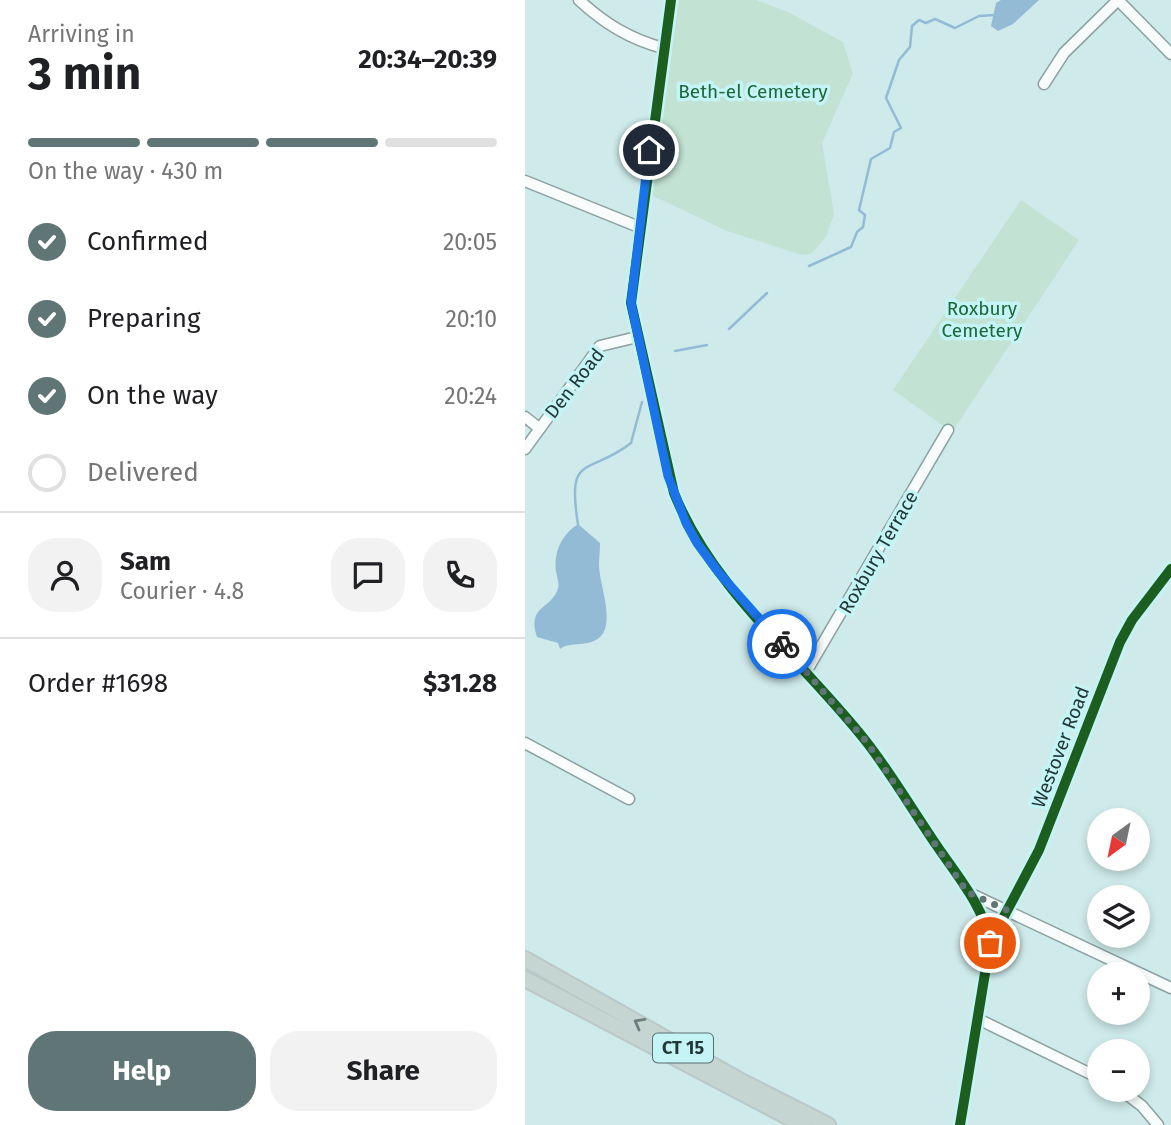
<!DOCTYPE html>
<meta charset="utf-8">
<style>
body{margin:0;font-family:"Fira Sans",sans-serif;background:#f2f2f2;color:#202124;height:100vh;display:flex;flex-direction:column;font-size:26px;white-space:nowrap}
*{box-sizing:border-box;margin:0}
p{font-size:23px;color:#757577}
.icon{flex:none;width:38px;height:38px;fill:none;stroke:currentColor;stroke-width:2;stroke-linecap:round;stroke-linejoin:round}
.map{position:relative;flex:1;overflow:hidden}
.side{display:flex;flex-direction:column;background:#fff;width:525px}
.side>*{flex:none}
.needle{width:46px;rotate:213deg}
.buttons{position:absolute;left:562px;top:808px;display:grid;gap:14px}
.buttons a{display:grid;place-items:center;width:63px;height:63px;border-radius:50%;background:#fff;box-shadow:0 4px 10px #0003;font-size:35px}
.pin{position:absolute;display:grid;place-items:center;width:60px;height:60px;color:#fff;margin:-30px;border:4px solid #fff;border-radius:50%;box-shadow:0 2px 7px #0007}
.courier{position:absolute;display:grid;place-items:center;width:70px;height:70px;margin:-35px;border:5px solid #1a73e8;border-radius:50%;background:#fff;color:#222;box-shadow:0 2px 9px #0007}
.overview em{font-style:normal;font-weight:700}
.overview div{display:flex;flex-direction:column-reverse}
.overview{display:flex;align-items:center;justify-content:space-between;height:119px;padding:0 28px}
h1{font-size:46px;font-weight:700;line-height:52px}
.bar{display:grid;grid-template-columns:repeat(4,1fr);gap:10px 7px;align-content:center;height:84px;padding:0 28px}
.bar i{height:9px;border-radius:5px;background:#e0e0e0}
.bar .on{background:#607676}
.bar p{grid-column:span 4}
.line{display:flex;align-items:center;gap:18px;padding:0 28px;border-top:2px solid #e0e0e0}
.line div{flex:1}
.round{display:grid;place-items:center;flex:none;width:74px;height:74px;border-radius:28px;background:#f2f2f2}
ol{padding:0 28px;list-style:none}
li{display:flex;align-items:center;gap:21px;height:77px}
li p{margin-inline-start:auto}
li .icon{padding:7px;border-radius:50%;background:#607676;color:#fff;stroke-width:4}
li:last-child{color:#757577}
li i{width:38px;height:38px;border:4px solid #e0e0e0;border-radius:50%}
.button{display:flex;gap:14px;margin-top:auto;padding:14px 28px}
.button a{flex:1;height:80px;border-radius:28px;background:#607676;color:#fff;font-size:28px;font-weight:700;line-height:80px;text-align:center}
.button a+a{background:#f2f2f2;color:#202124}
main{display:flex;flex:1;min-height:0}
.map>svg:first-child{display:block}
.green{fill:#c2e2d3}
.water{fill:#93bbd6}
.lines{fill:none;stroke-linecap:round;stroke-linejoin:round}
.stream{stroke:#93bbd6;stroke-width:2.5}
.minor-casing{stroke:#8ca0a0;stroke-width:13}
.highway-casing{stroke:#bac8c8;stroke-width:18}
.minor{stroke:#f8fcfc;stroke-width:10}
.highway{stroke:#c5d5d2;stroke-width:14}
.cycleway-casing{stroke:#c4f4f5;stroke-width:15}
.cycleway{stroke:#1b5e20;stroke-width:10}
.oneway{stroke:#6c7e7d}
.done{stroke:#607676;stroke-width:7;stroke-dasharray:0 12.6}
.route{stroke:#1a73e8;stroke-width:9}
.labels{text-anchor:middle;stroke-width:7;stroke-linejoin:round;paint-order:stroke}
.shield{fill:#c4f4f5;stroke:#547070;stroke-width:2}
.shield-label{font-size:18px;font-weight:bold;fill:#243737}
.park-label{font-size:19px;fill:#1b6839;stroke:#c4f4f5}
.street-label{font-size:19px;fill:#243737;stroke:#c4f4f5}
</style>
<main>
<section class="side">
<div class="overview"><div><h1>3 min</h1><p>Arriving in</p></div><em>20:34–20:39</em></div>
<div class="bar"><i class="on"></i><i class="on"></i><i class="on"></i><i></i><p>On the way · 430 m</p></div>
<ol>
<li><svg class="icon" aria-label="check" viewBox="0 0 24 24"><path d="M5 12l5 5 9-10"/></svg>Confirmed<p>20:05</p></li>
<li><svg class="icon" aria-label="check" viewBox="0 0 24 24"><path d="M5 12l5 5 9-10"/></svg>Preparing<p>20:10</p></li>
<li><svg class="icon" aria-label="check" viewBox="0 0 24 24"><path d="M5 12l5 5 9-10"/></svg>On the way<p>20:24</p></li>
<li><i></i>Delivered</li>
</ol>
<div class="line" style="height:126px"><a class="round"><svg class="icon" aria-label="person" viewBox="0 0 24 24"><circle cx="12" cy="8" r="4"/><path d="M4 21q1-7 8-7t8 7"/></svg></a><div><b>Sam</b><p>Courier · 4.8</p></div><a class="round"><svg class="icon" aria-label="chat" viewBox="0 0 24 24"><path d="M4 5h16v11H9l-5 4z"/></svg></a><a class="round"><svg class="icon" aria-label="phone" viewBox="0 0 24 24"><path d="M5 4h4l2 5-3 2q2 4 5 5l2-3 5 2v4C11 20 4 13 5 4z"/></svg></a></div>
<div class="line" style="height:91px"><div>Order #1698</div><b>$31.28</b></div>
<div class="button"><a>Help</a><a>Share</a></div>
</section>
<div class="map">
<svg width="646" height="1125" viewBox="0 0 646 1125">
<rect width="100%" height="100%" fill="#cfeaea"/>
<g class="green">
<path d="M154,0h77l32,12 55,30 10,31 -31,70 12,71 -8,23 -15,17 -9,1 -75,-24 -76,-36z"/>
<path d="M496,200l58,40 -127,192 -59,-42z"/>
</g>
<g class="water">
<path d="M476,0h38l-26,24 -15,7 -7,-5 5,-23z"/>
<path d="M53,524l22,19c0,8 -1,15 -1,22 0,18 16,56 2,71 -11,12 -32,5 -41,13l-2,-6 -21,-6c-10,-31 13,-28 20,-46 3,-6 1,-9 0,-15 -5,-22 4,-41 21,-52z"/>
</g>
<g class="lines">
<g class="stream">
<path d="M284,266l42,-19 6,-15 6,-5 2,-12 -6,-5 12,-51 19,-11 4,-16 7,-4 -15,-30 13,-38 11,-13 2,-21 7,-6 7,3 9,-4 20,9 24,-12 16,-1"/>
<path d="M204,329l38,-36"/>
<path d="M150,351l32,-6"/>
<path d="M53,524c-12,-72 11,-48 53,-81l11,-41"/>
</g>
<defs>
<g id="minor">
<path d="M54,0c26,24 51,39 84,48"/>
<path d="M146,0l-40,303 43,190c39,97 127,166 191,247 26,33 48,71 72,106 19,28 48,62 53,97"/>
<path d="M593,0l53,54"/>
<path d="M519,84l20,-31 54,-53"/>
<path d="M0,181l114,46"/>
<path d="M0,417l14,11"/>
<path d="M0,449l75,-103 37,-9"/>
<path d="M281,672l142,-242"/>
<path d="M0,743l104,56"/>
<path d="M444,893l202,95"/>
<path d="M453,1019l121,59"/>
<path d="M596,1090l21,16 16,19"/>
<path d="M435,1125l30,-182 49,-93 81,-208 12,-22 39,-51"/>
</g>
<g id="highway">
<path d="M0,959l218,123 85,43"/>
<path d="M0,979l278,146"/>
</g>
</defs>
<use href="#minor" class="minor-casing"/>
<use href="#highway" class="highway-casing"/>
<use href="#minor" class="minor"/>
<use href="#highway" class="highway"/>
<defs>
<g id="cycleway">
<path d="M146,0l-40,303 43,190c39,97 127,166 191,247 26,33 48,71 72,106 19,28 48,62 53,97"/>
<path d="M435,1125l30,-182 49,-93 81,-208 12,-22 39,-51"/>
</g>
</defs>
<use href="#cycleway" class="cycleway-casing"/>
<use href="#cycleway" class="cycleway"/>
</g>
<defs><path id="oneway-chevron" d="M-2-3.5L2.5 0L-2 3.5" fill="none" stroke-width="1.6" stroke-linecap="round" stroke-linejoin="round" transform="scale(1.75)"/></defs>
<use class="oneway" href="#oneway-chevron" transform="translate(114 1023) rotate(-151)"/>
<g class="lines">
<path class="done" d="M257,644l84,97 101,151 42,19 -19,32"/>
<path class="route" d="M124,150l-18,153 37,173 18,47 11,20 22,30 63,71"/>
</g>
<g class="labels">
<rect class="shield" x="128" y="1033.5" width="60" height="29" rx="5"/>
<g class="shield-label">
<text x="158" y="1054">CT 15</text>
</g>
<g class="park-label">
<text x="228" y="98">Beth-el Cemetery</text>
<text x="457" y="315">Roxbury<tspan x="457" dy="22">Cemetery</tspan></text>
</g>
<g class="street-label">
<text transform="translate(49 383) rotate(-52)" y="7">Den Road</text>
<text transform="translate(353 552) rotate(-60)" y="7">Roxbury Terrace</text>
<text transform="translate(535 747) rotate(-69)" y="7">Westover Road</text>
</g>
</g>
</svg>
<div class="buttons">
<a><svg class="needle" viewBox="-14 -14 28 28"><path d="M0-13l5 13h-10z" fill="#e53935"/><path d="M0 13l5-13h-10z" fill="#757577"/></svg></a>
<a><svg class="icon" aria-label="layers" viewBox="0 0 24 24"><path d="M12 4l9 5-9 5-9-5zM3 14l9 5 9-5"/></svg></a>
<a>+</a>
<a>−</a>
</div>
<div class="pin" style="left:465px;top:943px;background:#ea580c"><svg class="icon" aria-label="bag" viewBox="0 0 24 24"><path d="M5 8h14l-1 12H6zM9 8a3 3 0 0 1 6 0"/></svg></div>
<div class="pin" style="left:124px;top:150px;background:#1f2937"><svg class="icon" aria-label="home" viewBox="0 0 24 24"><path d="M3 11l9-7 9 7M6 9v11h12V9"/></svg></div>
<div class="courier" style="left:257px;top:644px"><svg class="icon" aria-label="bike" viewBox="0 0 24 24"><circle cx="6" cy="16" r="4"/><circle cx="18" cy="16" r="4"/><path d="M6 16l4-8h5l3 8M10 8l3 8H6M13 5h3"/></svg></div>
</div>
</main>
